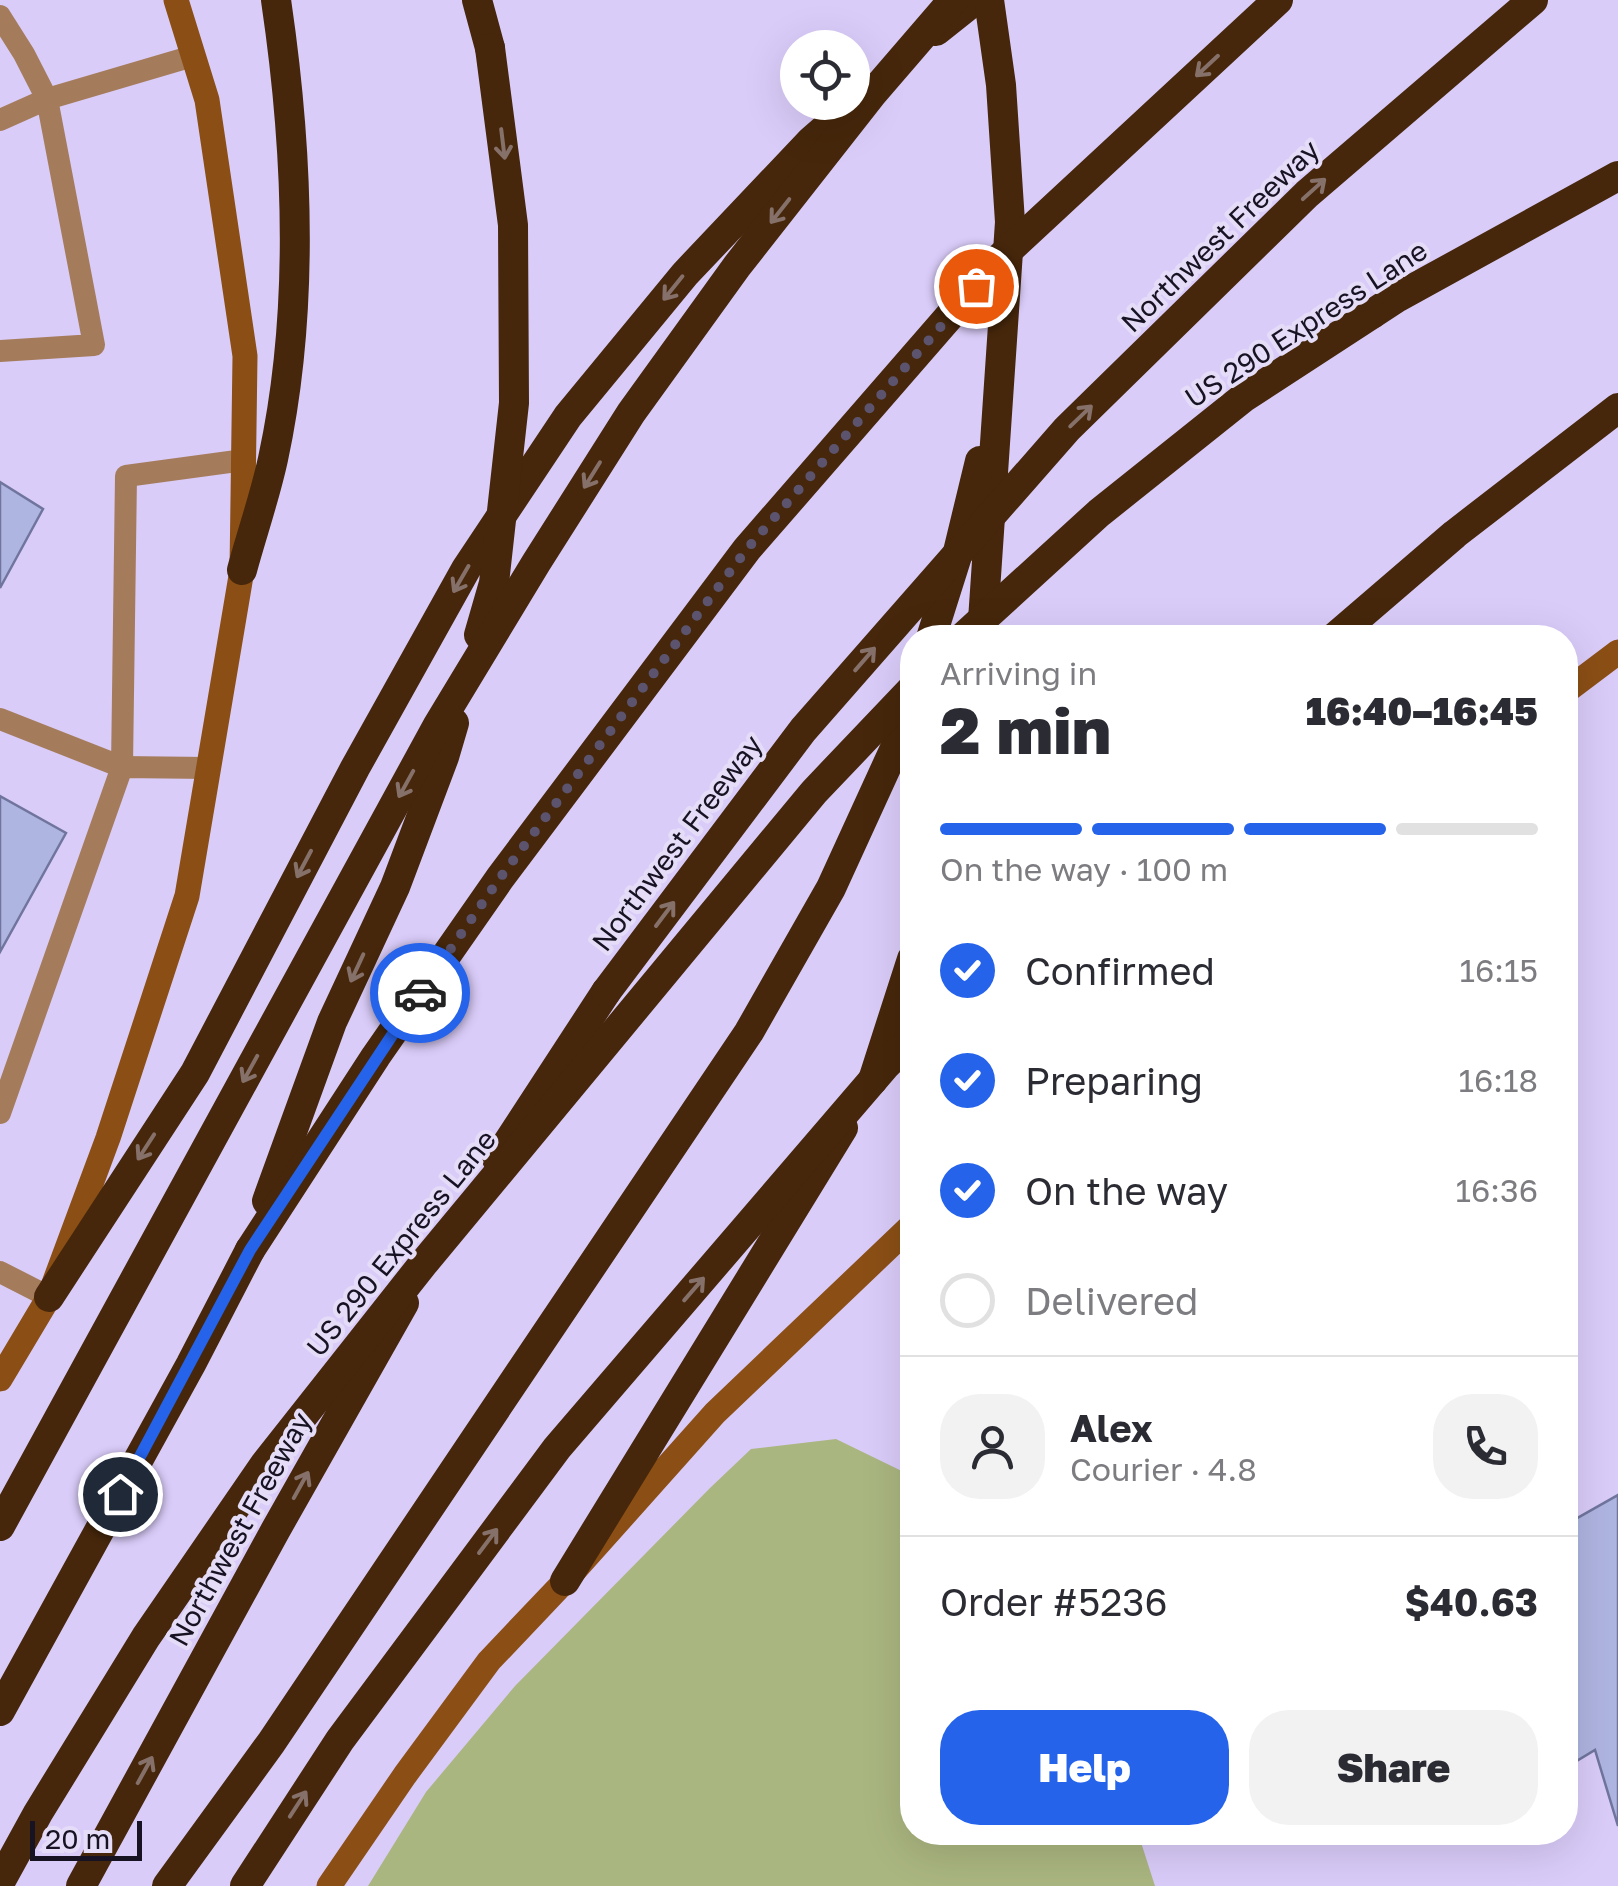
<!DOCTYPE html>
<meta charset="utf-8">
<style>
body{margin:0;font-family:"Golos Text",sans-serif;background:#f2f2f3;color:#2b2b33;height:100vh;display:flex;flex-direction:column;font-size:38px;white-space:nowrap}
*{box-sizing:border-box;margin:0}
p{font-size:32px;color:#7c7c81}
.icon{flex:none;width:55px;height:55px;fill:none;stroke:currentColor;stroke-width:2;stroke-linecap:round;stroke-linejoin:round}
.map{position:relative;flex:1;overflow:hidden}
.drawer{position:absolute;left:900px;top:625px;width:678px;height:1220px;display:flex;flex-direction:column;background:#fff;border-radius:40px;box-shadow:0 10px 40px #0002}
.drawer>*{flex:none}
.tools{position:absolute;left:780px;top:30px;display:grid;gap:20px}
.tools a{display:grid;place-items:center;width:90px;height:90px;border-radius:50%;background:#fff;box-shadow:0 10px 40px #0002;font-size:50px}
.scale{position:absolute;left:30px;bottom:25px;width:112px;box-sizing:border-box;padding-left:10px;border:5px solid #181323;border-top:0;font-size:28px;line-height:35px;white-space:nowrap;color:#181323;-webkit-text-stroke:8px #e5ddf8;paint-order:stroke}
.pin{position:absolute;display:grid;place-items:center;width:85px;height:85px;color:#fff;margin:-42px;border:5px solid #fff;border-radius:50%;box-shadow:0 2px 10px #0007}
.courier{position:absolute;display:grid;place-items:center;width:100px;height:100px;margin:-50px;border:8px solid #2563eb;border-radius:50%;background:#fff;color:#222;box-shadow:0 2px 12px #0007}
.overview em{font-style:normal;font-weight:800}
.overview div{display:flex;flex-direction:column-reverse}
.overview{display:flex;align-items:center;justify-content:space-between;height:170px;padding:0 40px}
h1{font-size:65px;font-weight:800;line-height:75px}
.bar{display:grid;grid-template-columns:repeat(4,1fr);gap:15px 10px;align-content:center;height:120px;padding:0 40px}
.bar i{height:12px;border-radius:8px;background:#e1e1e2}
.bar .active{background:#2563eb}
.bar p{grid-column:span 4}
.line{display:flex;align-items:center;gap:25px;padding:0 40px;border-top:2px solid #e1e1e2}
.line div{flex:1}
.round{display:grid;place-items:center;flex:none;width:105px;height:105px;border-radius:40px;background:#f2f2f3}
ol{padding:0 40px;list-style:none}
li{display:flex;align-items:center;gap:30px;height:110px}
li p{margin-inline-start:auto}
li .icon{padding:10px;border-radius:50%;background:#2563eb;color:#fff;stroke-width:4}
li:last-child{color:#7c7c81}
li i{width:55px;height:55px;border:5px solid #e1e1e2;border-radius:50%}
.button{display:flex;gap:20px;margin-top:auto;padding:20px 40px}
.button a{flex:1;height:115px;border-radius:40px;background:#2563eb;color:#fff;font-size:40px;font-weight:800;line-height:115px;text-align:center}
.button a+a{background:#f2f2f3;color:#2b2b33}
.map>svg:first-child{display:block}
.green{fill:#aab680}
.building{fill:#afb5e1;stroke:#70759e;stroke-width:2.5}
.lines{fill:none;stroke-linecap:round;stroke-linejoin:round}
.lane{stroke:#a57c5b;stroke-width:22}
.secondary{stroke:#8b4f15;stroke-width:25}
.highway{stroke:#46270b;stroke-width:30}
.highway-bridge{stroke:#46270b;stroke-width:30}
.oneway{stroke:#86706a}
.done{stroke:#5c546e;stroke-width:10;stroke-dasharray:0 18}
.route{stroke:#2563eb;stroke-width:12}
.labels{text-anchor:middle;stroke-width:8;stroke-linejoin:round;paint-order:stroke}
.street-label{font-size:28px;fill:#181323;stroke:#e5ddf8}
</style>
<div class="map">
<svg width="1618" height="1886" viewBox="0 0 1618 1886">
<rect width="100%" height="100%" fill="#daccf9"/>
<path class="green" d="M836,1439l76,37v356l226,1 17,53h-787l58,-94 89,-106 195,-198 41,-39z"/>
<g class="building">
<path d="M0,482l43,27 -43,79z"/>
<path d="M0,796l66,37 -66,119z"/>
<path d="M1618,1495v331l-23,-76 -30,18v-243z"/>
</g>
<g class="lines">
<g class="lane">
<path d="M0,16l24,38 23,45 -47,21"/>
<path d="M0,351l94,-6 -47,-246 146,-43"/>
<path d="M0,719l122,48 4,-291 118,-16"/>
<path d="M0,1113l122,-346 86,1"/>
<path d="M0,1272l49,25"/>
</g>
<g class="secondary">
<path d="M1565,692l53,-40"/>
<path d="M0,1379l49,-82 59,-159 79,-242 55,-326 3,-214 -38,-256 -31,-100"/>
<path d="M329,1886l76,-111 84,-114 76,-80 150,-168 197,-188"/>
</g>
<g class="highway">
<path d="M477,0l13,48"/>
<path d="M936,31l39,-31"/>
<path d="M1372,314l26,-17 220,-121"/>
<path d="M242,570c10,-37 23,-74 31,-111 32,-148 25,-310 3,-459"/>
<path d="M982,635l28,-413 -9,-137 -12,-85"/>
<path d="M931,638l26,-82 23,-95"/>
<path d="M1334,638l121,-104 163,-126"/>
<path d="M873,1080l39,-121"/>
<path d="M497,1159l109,-167"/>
<path d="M49,1297l146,-224 160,-305 111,-199 102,-153 117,-142 126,-133 46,-40"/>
<path d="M565,1581l278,-453"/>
<path d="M0,1711l191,-347 59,-114"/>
<path d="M81,1886l194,-355 129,-228"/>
<path d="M167,1886l104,-143 478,-711 82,-144 70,-153 11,-38"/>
</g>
<g class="highway-bridge">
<path d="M479,635l15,-52 20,-180 -1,-178 -23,-177"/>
<path d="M962,638l137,-125 144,-115 129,-84"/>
<path d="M606,992l197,-262 264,-301 240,-235 226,-194"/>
<path d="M267,1201l65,-179 63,-135 49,-130 10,-34"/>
<path d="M250,1250l126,-194 124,-178 247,-329 254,-292 277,-257"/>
<path d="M0,1526l438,-801 98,-162 95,-150 106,-147 135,-172 81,-94"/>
<path d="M0,1882l38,-69 108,-176 119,-173 158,-200 391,-472 98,-103"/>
<path d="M245,1886l95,-146 217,-292 328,-382 27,-27"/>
</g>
</g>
<defs><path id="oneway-shaft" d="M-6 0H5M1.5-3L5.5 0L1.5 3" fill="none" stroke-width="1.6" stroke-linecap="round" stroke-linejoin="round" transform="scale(2.5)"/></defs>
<g class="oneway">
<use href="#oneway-shaft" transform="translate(1207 66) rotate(137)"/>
<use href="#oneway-shaft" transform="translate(503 144) rotate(83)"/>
<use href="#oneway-shaft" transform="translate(1314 189) rotate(-42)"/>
<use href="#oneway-shaft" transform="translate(780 211) rotate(128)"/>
<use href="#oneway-shaft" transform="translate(673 288) rotate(129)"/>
<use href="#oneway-shaft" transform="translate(1081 416) rotate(-44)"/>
<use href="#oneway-shaft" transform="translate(592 475) rotate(122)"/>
<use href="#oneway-shaft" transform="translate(461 579) rotate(120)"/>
<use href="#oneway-shaft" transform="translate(865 659) rotate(-49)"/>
<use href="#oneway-shaft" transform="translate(406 784) rotate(119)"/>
<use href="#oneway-shaft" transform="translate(304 864) rotate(118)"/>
<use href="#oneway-shaft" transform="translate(665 914) rotate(-53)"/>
<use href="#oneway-shaft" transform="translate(357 968) rotate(115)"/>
<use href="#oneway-shaft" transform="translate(250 1069) rotate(119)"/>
<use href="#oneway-shaft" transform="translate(146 1147) rotate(123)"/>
<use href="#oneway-shaft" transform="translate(694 1289) rotate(-49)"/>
<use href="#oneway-shaft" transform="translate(301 1485) rotate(-61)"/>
<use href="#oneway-shaft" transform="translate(488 1541) rotate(-53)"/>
<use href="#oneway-shaft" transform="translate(145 1770) rotate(-61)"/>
<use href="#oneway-shaft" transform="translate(298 1804) rotate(-57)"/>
</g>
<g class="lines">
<path class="done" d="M420,993l80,-115 247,-329 229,-263"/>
<path class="route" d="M120,1494l130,-244 170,-257"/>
</g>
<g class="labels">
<g class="street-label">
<text transform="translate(1220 236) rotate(-44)" y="10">Northwest Freeway</text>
<text transform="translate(1306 324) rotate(-33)" y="10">US 290 Express Lane</text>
<text transform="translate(677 843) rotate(-53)" y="10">Northwest Freeway</text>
<text transform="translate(401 1243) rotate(-51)" y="10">US 290 Express Lane</text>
<text transform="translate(240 1529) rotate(-61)" y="10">Northwest Freeway</text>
</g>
</g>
</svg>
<div class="tools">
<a><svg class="icon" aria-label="locate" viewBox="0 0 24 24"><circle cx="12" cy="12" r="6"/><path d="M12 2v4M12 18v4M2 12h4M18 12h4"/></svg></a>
</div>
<div class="scale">20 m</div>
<div class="pin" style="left:976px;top:286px;background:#ea580c"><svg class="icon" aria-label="bag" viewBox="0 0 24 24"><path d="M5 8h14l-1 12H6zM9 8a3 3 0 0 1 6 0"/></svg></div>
<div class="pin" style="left:120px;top:1494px;background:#1f2937"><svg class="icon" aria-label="home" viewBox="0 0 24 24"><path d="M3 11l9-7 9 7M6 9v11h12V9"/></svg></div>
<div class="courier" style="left:420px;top:993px"><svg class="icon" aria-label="car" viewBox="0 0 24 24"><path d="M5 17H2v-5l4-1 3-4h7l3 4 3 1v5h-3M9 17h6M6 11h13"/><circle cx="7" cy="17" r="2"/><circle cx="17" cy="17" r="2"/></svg></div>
<section class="drawer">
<div class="overview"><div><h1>2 min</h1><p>Arriving in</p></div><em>16:40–16:45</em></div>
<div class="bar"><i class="active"></i><i class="active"></i><i class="active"></i><i></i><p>On the way · 100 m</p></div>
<ol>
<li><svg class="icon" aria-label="check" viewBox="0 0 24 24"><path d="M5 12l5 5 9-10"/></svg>Confirmed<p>16:15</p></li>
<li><svg class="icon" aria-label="check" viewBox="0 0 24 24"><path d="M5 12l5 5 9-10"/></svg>Preparing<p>16:18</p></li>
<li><svg class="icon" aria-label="check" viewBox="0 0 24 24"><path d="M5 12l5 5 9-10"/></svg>On the way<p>16:36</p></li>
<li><i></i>Delivered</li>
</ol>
<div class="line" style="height:180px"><a class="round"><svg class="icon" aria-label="person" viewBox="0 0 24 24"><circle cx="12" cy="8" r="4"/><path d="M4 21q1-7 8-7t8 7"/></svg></a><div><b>Alex</b><p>Courier · 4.8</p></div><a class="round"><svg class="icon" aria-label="phone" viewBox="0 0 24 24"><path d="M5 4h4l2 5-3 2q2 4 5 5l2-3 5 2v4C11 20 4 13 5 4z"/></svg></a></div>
<div class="line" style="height:130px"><div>Order #5236</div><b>$40.63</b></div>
<div class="button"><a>Help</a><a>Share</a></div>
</section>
</div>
